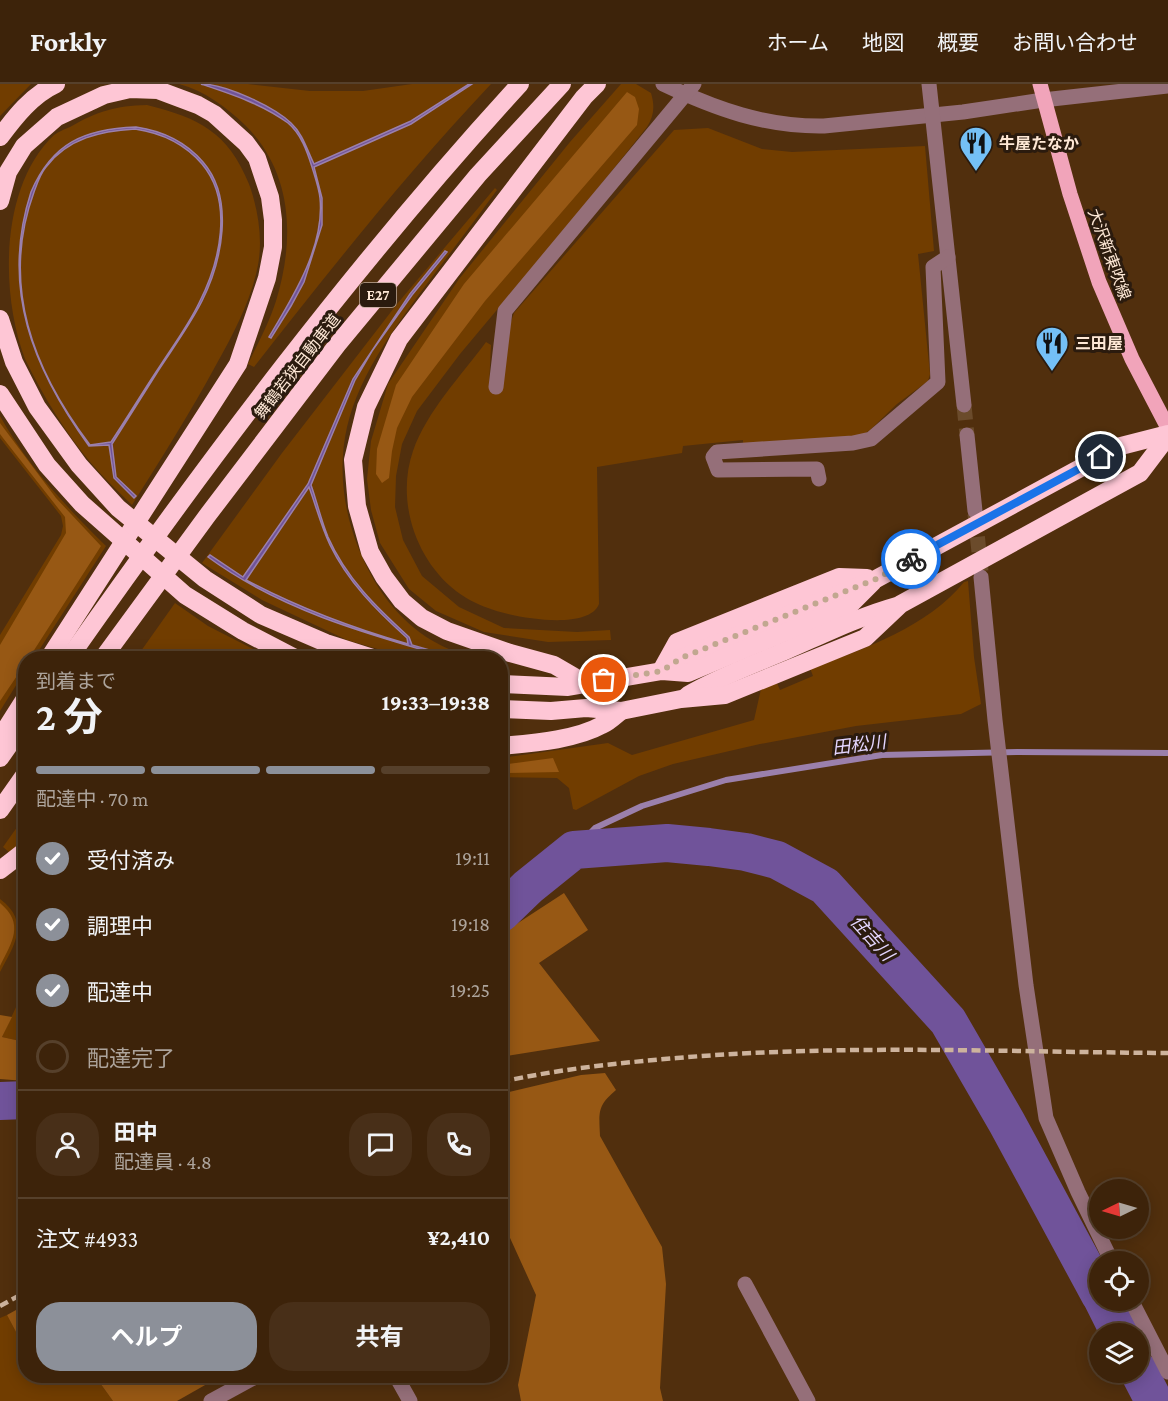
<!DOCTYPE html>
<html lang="ja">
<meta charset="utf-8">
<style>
body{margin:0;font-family:"Crimson Pro","Noto Sans JP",serif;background:#482f18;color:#f1f3f6;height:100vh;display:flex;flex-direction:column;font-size:22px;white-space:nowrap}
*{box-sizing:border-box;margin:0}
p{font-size:20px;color:#ada49c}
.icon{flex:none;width:33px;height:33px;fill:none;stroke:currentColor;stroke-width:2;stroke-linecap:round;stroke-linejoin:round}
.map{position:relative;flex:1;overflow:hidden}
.side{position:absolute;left:18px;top:567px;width:490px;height:732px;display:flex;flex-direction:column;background:#3d230a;border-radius:24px;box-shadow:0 3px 15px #0003,0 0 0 2px #56402b}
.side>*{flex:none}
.needle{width:39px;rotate:265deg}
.buttons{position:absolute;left:1089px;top:1095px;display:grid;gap:12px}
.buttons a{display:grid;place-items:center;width:60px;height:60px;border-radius:50%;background:#3d230a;box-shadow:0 3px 15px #0003,0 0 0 2px #56402b;font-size:30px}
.pin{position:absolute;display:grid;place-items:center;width:51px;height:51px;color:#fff;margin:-26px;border:3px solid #fff;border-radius:50%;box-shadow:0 2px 6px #0007}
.courier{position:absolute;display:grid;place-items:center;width:60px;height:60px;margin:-30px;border:4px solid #1a73e8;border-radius:50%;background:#fff;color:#222;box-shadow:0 2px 8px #0007}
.overview em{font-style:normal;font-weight:700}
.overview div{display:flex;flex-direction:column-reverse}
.overview{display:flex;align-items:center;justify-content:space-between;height:102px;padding:0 18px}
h1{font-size:39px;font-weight:700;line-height:45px}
.bar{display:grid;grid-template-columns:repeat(4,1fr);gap:9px 6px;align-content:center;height:72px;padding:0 18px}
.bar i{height:8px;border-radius:4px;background:#56402b}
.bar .current{background:#8c9099}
.bar p{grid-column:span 4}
.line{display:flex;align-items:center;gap:15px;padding:0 18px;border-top:2px solid #56402b}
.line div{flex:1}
.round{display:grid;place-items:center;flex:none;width:63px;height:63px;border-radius:24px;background:#482f18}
ol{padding:0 18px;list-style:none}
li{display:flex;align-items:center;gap:18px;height:66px}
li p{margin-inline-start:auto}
li .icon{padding:6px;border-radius:50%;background:#8c9099;color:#fff;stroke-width:4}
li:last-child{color:#ada49c}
li i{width:33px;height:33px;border:3px solid #56402b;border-radius:50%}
.action{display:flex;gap:12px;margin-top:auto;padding:12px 18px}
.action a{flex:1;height:69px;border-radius:24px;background:#8c9099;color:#fff;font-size:24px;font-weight:700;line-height:69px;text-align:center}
.action a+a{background:#482f18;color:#f1f3f6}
header{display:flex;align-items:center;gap:36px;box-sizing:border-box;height:84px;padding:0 30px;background:#3d230a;border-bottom:2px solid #56402b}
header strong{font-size:28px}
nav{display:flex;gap:33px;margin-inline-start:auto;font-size:21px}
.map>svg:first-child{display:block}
.green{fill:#713d00}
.forest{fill:#975814}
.water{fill:#70539a;stroke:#9b80ac;stroke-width:1.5;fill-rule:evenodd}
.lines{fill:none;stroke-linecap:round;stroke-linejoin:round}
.stream{stroke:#9b80ac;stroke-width:6}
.river{stroke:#70539a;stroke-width:38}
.minor-tunnel{stroke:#6b4b2b;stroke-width:15;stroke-dasharray:15 8;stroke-linecap:butt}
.minor{stroke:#956f79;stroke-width:15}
.major{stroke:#f1a4ba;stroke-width:15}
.highway{stroke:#fec6d5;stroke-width:18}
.rail{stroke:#cdb39d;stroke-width:4.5;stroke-dasharray:9 4.5;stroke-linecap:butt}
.done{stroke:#c1a790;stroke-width:6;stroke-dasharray:0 10.8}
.route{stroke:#1a73e8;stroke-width:8}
.labels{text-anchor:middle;stroke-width:6;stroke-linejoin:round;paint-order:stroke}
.shield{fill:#2b1b0e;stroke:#bfaa9a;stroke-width:1.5}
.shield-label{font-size:15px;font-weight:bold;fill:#fee8d6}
.poi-label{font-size:16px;font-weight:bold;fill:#fee8d6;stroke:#2b1b0e;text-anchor:start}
.street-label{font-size:16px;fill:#fee8d6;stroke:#2b1b0e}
.water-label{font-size:18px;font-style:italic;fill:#e4d6ff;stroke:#2b1b0e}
</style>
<header>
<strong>Forkly</strong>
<nav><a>ホーム</a><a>地図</a><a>概要</a><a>お問い合わせ</a></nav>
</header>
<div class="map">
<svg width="1168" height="1317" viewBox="0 0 1168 1317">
<rect width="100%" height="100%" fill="#512f0d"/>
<g class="green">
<path d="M0,0h31l-31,32z"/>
<path d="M179,0h69l62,7h53l49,-7h79c-85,90 -161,186 -237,283l-6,-3c10,-21 21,-41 28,-63 19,-62 17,-128 -31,-176 -19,-18 -40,-34 -66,-41z"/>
<path d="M621,0h15l15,9c4,13 3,23 -4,34l-73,91 -114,136 -43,57 -15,33 -6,32 -1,31 8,33 19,36 37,31 45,21 73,4 33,-2 1,10 -63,2 -64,-10 -48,-21 -27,-22 -29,-46 -9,-33 -4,-31 4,-38 17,-57 71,-105 111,-137z"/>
<path d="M147,21c52,13 81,27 102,79 9,25 14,55 9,81 -7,36 -24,68 -42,100 -26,48 -55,94 -84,140 -14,-14 -28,-27 -41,-42 -26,-31 -48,-67 -66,-104 -25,-66 -25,-173 29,-224 4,-3 11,-6 16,-8 28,-16 45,-21 77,-22z"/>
<path d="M708,44l54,21 30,3 133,-6 9,105 -16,3 12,120 -2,7 -31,23 -27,26 -6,4 -14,4 -107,9v-7l-60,6 -1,7 -85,14 2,137c-11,28 -89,13 -111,4 -11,-4 -23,-10 -32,-17 -41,-32 -60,-91 -43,-140 14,-40 48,-75 73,-109l5,3 -2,41 25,-73 160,-183z"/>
<path d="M495,104l2,2c-21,29 -43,58 -65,87 -33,45 -72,94 -85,150 -9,40 -4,82 11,120 15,38 39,73 75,94 12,7 25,12 38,17h-63l-61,-18 -85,-40 -60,-37 80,-110 115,-149z"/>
<path d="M0,332c27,49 66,91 106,130l-72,112h-8l-1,13 -25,40v-76l61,-100 2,-9 -2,-10 -61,-78z"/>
<path d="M968,497l6,76 7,47 -20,10 -105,12 -96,18 -87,20 -34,12 -63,34 -3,-1 -4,-21 -12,-10 -56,-1v-19l107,-15 24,12 122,-35 7,-31 16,-6 3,7 33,-14 -3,-8c53,-18 119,-42 154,-86z"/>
<path d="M175,519l33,23 63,32h-135z"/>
<path d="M25,732v25l-15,12 -7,-6z"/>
<path d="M0,815c31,23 14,47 0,73z"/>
<path d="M25,904v54l-23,-5z"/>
<path d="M7,1231l18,34 1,27h69l18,25h-113v-83z"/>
</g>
<g class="forest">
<path d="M627,8l8,5 4,12 -2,16 -152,176 -73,96 -15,31 -5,23 -3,27 -7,5 -6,-9 1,-25 19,-64 68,-101z"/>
<path d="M0,339l56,75 45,48 -72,112h-3l-1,6 -25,37v-56l66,-112 -1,-16 -62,-79 -3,-4z"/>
<path d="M553,674l6,14 -58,1v-8z"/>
<path d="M564,809l24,37 -49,33 61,78 -99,16v-123z"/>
<path d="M0,819c25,21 12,39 0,63z"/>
<path d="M0,931l12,2 -10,20 23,5v39l-25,-2z"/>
<path d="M605,989l11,17c-19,16 -17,22 -16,46l62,111 4,37 -6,104 3,13h-142l-3,-16 18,-90 -35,-77v-124l80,-19z"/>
<path d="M25,1221v44l-18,-34z"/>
<path d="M95,1292h126l-44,25h-64z"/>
</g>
<g class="water">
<path d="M201,0c24,0 72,22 90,39 12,11 16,27 23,41l97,-43 58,-37h3l-61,40 -97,43 8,31v27l-18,57 -13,24 -20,32 -2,-1c24,-40 56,-91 51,-139 -1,-10 -5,-21 -8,-31 -5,-16 -11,-33 -24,-44 -26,-19 -57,-29 -87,-39z"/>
<path d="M136,43c27,4 49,14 67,35 32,37 19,99 -1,139 -12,24 -29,47 -44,70 -15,24 -31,49 -46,73l4,33 20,19 -2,2 -20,-20 -5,-33 -20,1c-56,-77 -89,-158 -58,-254 21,-49 53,-63 105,-65zM135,45c27,4 49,14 67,35 32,38 18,98 -3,139 -11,23 -27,44 -41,66 -16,24 -31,49 -47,73l-21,3c-57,-75 -90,-160 -56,-253 3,-8 6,-18 12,-25 22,-29 55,-36 89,-38z"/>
<path d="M445,167l2,1 -35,43 -40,56 -17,29 -44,105c6,17 10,35 17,52 18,41 49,71 81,100l3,8 45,13h-6c-84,-24 -171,-48 -243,-101l2,-2 33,22 65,-93 45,-105 57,-85zM309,403c7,19 12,39 21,58 18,37 46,65 77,93l1,6c-56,-16 -111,-37 -162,-64z"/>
</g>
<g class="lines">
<path class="stream" d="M574,766l21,-22 47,-22 84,-26 156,-25 135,-3 151,1"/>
<g class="river">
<path d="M501,829l27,-26 46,-37 93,-7 42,4 37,5 31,8 48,26 123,135 59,102 93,172"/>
<path d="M0,1017l26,-1"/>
<path d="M1103,1216l17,34"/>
<path d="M1138,1286l16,31"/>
</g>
<g class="minor-tunnel">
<path d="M964,321l3,30"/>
<path d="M975,430l6,57"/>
</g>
<g class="minor">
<path d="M663,0c53,25 102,43 161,42l139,-14 80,-12 125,-14"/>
<path d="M929,0l35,321"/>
<path d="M496,303l9,-76 189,-227"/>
<path d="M967,351l8,76"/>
<path d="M819,395l-2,-10 -99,1 -5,-13 4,-5 136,-9 18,-4 67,-57 -5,-115 15,-10"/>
<path d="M981,493l14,143 31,265 20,133 32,74 34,70"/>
<path d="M745,1200l63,117"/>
<path d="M1131,1216l37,72"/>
<path d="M396,1292l14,25"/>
<path d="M211,1317l46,-25"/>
</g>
<path class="major" d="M1040,0l30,110 29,88 33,77 36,69"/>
<g class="highway">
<path d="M0,53c15,-20 32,-42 56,-53"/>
<path d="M0,117l8,-29 16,-26 33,-29 47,-22 26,-6 28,1 40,15 16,9 32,29 11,15 13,39 3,23v27l-6,31 -29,86 -189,294"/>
<path d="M0,235l14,43 23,45 42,58 39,43 87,71 56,36 65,28 47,15"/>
<path d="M0,310l47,71 35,39 103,91 58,36 52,27"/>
<path d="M69,574c140,-199 286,-394 451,-574"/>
<path d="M103,574l104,-142 130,-171 141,-170 84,-91"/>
<path d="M662,585l15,-27 162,-65 28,1"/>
<path d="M662,587l19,-13 195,-79 245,-133 47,-12"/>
<path d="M585,599l-31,-18 -44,-12 -63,-22 -25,-13 -20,-17 -18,-24 -14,-25 -13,-46 -4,-46 13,-53 33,-68 185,-242 13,-13"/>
<path d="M501,600l67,3 94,-16 26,2 162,-68 23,-23"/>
<path d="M688,611c31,-18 64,-30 97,-44 37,-16 73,-34 112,-45"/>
<path d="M501,625l50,2 35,-3 35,3 60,-12 44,-4 140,-57 36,-34 239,-131 28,-37"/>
<path d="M0,654l26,-41"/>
<path d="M501,662c31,-3 74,-6 101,-21 7,-3 13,-9 19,-14"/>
<path d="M0,674l26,-37"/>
<path d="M0,726l26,-37"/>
<path d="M0,786l26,-20"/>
</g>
<g class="rail">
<path d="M501,998c58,-13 117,-19 176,-24 163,-14 327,-6 491,-5"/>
<path d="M0,1222l26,-14"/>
</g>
</g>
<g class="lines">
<path class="done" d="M604,596l58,-9 19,-13 195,-79 35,-20"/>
<path class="route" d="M911,475l190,-102"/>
</g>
<defs>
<symbol id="restaurant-pin" viewBox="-11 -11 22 30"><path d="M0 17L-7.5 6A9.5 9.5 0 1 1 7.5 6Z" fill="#74c0f6" stroke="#2b1b0e"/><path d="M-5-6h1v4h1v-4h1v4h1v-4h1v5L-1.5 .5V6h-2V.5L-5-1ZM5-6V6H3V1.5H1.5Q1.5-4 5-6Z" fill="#111"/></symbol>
</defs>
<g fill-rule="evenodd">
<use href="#restaurant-pin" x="957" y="40" width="38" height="52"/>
<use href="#restaurant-pin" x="1033" y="240" width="38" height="52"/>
</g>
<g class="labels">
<rect class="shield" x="360" y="199" width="36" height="24" rx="4.5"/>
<g class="shield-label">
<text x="378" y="216">E27</text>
</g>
<g class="poi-label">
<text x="999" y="65">牛屋たなか</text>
<text x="1075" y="265">三田屋</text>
</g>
<g class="street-label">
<text transform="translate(1110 170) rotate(70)" y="6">大沢新東吹線</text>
<text transform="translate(297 282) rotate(-52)" y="6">舞鶴若狭自動車道</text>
</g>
<g class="water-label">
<text transform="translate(859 661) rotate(-7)" y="6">田松川</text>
<text transform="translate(872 854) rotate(48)" y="6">住吉川</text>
</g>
</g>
</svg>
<div class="buttons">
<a><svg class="needle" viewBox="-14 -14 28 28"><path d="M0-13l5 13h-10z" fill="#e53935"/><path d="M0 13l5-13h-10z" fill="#ada49c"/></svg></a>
<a><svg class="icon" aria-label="locate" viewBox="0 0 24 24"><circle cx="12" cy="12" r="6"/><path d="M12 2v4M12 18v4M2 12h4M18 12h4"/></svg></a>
<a><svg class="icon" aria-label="layers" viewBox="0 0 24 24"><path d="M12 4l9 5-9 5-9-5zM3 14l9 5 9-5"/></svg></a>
</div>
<div class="pin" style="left:604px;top:596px;background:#ea580c"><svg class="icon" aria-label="bag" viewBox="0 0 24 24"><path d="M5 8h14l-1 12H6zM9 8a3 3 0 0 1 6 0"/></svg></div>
<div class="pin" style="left:1101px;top:373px;background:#1f2937"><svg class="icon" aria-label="home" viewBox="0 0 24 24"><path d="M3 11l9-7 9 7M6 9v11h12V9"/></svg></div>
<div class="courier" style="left:911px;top:475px"><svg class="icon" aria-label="bike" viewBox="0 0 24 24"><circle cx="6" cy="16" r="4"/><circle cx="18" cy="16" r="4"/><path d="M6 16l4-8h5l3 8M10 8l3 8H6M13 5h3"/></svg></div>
<section class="side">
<div class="overview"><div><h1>2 分</h1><p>到着まで</p></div><em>19:33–19:38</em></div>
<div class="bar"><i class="current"></i><i class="current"></i><i class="current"></i><i></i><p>配達中 · 70 m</p></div>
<ol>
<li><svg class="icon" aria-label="check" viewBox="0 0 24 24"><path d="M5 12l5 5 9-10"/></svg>受付済み<p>19:11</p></li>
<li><svg class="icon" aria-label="check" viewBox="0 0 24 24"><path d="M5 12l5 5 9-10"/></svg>調理中<p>19:18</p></li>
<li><svg class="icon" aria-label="check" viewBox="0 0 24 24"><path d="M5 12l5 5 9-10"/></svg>配達中<p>19:25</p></li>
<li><i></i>配達完了</li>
</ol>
<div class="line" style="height:108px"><a class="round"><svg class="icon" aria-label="person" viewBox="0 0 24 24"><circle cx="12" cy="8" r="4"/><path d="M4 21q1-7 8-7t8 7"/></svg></a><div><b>田中</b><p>配達員 · 4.8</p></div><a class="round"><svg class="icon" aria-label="chat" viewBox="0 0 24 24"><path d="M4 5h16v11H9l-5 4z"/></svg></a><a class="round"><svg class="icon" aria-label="phone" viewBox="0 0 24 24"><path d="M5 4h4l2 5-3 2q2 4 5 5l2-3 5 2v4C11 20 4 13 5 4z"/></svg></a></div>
<div class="line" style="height:78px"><div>注文 #4933</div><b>¥2,410</b></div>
<div class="action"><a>ヘルプ</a><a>共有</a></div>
</section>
</div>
